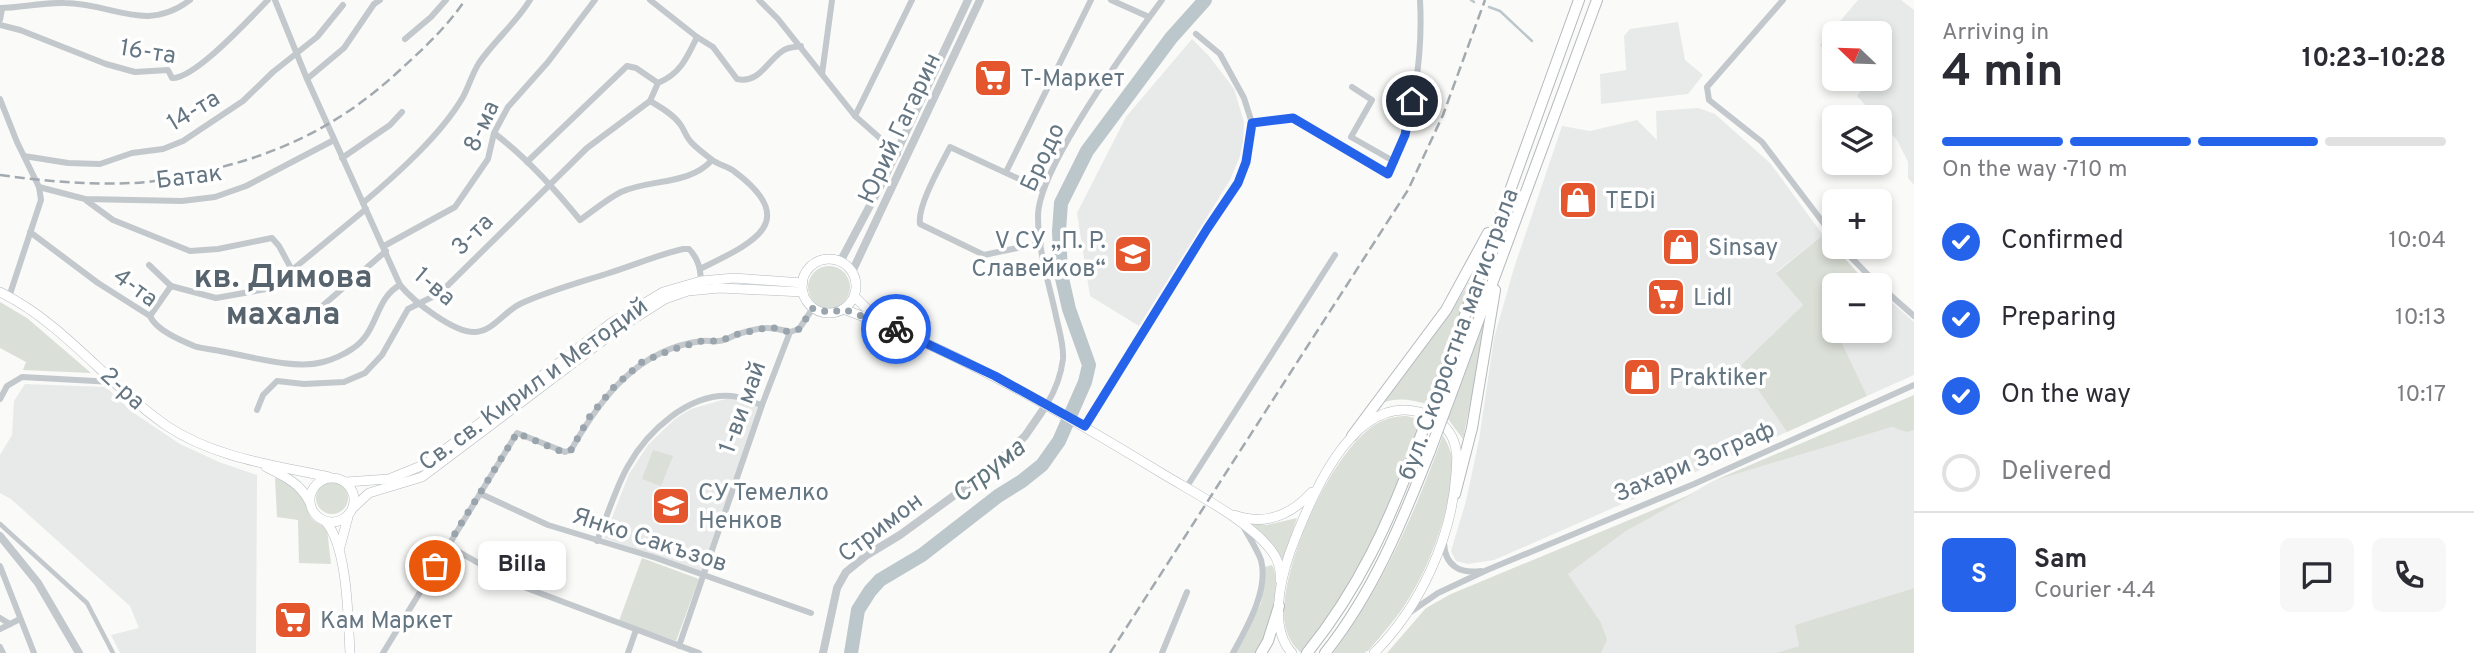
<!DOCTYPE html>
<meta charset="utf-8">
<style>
body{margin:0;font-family:Overpass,sans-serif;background:#f7f7f7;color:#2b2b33;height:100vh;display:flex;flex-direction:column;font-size:26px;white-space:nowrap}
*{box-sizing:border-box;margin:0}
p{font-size:23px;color:#7c7c81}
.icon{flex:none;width:38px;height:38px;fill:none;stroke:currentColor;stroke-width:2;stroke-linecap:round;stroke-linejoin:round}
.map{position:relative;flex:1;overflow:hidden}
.drawer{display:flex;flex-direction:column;background:#fff;width:560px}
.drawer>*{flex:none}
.needle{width:46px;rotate:293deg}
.tools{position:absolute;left:1822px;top:21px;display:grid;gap:14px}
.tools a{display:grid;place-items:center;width:70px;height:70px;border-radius:10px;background:#fff;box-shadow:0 4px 10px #0003;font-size:35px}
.pin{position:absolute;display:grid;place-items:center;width:60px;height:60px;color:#fff;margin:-30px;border:4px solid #fff;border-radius:50%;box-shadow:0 2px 7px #0007}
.courier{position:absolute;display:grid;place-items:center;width:70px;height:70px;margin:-35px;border:5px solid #2563eb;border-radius:50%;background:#fff;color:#222;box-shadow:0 2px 9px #0007}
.bubble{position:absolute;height:49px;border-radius:10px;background:#fff;box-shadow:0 4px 10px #0003;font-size:23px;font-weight:700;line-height:49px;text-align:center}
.overview em{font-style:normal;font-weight:700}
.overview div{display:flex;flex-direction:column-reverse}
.overview{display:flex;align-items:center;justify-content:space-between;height:119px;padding:0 28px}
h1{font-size:46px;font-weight:700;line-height:52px}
.bar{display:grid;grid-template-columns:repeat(4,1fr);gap:10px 7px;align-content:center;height:84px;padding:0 28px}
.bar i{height:9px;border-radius:5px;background:#e1e1e2}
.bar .current{background:#2563eb}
.bar p{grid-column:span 4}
.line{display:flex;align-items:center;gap:18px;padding:0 28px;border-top:2px solid #e1e1e2}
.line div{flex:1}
.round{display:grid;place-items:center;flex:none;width:74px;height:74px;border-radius:10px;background:#f7f7f7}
ol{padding:0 28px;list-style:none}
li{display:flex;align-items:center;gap:21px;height:77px}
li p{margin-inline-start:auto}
li .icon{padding:7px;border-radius:50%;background:#2563eb;color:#fff;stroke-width:4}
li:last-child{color:#7c7c81}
li i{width:38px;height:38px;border:4px solid #e1e1e2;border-radius:50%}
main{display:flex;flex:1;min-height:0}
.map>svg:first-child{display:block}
.built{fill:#e8e9e9}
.green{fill:#dadfd7}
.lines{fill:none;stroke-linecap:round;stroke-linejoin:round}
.stream{stroke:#bbc7cb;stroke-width:2.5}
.river{stroke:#bbc7cb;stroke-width:14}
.secondary-casing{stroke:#b3babf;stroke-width:10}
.trunk-casing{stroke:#b4b9bd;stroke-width:12}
.pedestrian{stroke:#c3c8cc;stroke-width:4.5}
.minor{stroke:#c3c8cc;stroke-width:6}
.tertiary{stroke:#c3c8cc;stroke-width:8}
.secondary{stroke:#fff;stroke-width:9}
.trunk{stroke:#fff;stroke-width:10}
.rail{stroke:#a2aab0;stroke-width:2.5;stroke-dasharray:10 5;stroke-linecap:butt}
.trunk-bridge-casing{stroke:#b4b9bd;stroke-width:12;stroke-linecap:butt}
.trunk-bridge{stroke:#fff;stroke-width:10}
.done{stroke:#99a4ac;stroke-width:7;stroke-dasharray:0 12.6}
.route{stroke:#2563eb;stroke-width:9}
.labels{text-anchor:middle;stroke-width:7;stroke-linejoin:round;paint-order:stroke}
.street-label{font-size:24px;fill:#657683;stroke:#fff}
.poi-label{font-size:24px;fill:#657683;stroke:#fff;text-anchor:start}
.water-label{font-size:26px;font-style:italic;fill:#60757c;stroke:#fff}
.district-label{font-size:32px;font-weight:bold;fill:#57646e;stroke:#fff}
</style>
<main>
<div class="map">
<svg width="1914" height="653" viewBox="0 0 1914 653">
<rect width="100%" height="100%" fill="#fafaf8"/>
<g class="built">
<path d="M1858,0h43l13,10v175l-6,-7v-16l-11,-22 -17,-19v-4h-4l-19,-21 6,-8 -9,-9h26v-46h-46v25l-14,-13z"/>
<path d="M1678,22l7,38 18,15 -15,19 -87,10 -1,-30 26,-4 -2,-34 6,-7z"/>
<path d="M1192,39l17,17 25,33 10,33 -1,19 -3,15 -10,24 -91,146 -49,-30 -13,-83 49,-96z"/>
<path d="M1698,108l17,6 55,49 53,72 -47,37 27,33 -62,60 46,67 -293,128 -26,4 -12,-3 -5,-10 15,-50 13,-61 15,-102 20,-70 48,-142 28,5 47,-11 20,20 -1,-29z"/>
<path d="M1880,292l34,30v53l-47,21 -26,-55 9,-10h30z"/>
<path d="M25,384l81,3 25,24 49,33 39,18 38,13 -1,178h-136l-9,-18 28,-7 -9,-22 -119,-107 -11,-6v-38l12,-20 2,-34z"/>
<path d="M729,398l30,9 -57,166 -98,-35 25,-64 19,-29 27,-26 16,-10z"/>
<path d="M1892,427l15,4 7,-1v158l-118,37 3,21 -24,7h-174l6,-13 -39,-66 58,-43 87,-50z"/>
</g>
<g class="green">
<path d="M1823,235l46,50h-35v46h16l-9,10 26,55 -80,36 -46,-67 62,-60 -27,-32z"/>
<circle cx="829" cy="287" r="21"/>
<path d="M1476,271h2l-51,133c-18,-5 -31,-7 -48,0l66,-83z"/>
<path d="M0,302l27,16 64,55 -68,-3 3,-8 -26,-14z"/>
<path d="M1490,305l-27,134 -15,-20z"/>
<path d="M1914,395v35l-7,2 -15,-5 -179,54z"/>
<path d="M1407,416l14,4c-28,83 -65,163 -120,233 -11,-10 -17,-23 -17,-39 -1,-52 47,-162 92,-190 11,-6 20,-8 31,-8z"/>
<path d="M1443,435c3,7 9,16 9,25 2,41 -21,104 -43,138 -11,19 -26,35 -40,52l-5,3h-31c49,-65 83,-142 110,-218z"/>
<path d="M653,450l20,6 -12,30 -19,-7z"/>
<path d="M275,478c10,2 24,10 29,19 4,8 2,15 8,22 4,4 11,6 15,10l4,35 -32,-1 -1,-43 -21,-3z"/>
<circle cx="332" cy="498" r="16"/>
<path d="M1694,493l-68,38 -58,43 33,49 6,17 -6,13h-214l39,-45 25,-14z"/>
<path d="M1297,518l-14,42 -8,-12 -24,-21 1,-4 15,2z"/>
<path d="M642,558l57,21 -23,62 -57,-20z"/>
<path d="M1272,565c11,19 -4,70 -16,88h-20l25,-50 4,-36z"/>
<path d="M1914,588v65h-139l24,-7 -4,-21z"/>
</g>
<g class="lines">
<g class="stream">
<path d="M1471,0l3,2"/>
<path d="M1489,7l11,4 32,30"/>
</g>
<path class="river" d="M851,653l7,-43 12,-19 10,-11 42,-25 76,-59 24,-15 20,-16 17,-24 26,-59 4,-17 -20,-56 -8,-35 -2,-43 2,-28 26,-52 84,-113 34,-38"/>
<defs>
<g id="secondary">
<circle cx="829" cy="286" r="27"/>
<path d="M0,292c65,32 108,93 167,134 48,32 107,39 162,51"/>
<path d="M854,296l23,23"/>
<path d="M843,309c115,42 216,102 320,165 33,20 85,46 108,76 7,9 10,19 9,30"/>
<path d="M266,467c18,9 34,16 43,34"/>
<circle cx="332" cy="500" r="22"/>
<path d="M346,482l43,-3 37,-15 185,-141 52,-31 38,-11 33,-3 69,5"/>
<path d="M354,507l15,-14 53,-16 199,-150 44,-28 23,-8 32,-3 83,4"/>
<path d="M1234,515c31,11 57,0 78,-23"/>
<path d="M326,522c22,26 22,97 24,131"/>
<path d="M340,547l8,-30"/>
<path d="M1292,653c-23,-25 -12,-72 -2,-101 18,-48 59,-153 124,-141 15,2 31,12 38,26 6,12 5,23 4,36 -4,65 -36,134 -82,180"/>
</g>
<g id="trunk">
<path d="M1439,387l140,-387"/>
<path d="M1452,392l145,-392"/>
<path d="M1352,436l94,-126 42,-77"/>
<path d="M1455,494l17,-66 23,-138"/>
<path d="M1261,653l7,-12 11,-35"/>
<path d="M1307,653c51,-63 83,-132 110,-207"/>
<path d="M1325,653c48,-60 77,-131 105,-202"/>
</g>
</defs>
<use href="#secondary" class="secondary-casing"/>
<use href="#trunk" class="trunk-casing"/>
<path class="pedestrian" d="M0,524l87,79 26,50"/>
<g class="minor">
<path d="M275,0l32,79 93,206c13,16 55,49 76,47 17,-1 29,-21 44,-28 28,-13 58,-21 86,-30 26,-8 51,-19 77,-25h6c10,10 12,22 12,36"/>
<path d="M650,0l47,37 16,10 24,32c23,5 30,-19 47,-29 4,-3 12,-3 17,-4"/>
<path d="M759,0l19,19 77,97 43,38"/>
<path d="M1111,0l38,17"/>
<path d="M1783,0l-76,87 2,13 53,42 72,95"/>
<path d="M0,8c20,0 44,-6 65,-5 47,0 81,31 125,-3"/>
<path d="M0,20l2,-11"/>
<path d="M0,25l20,5 86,34 29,8 33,-2 4,8c23,1 78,-60 96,-78"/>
<path d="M405,39l26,-22 15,-17"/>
<path d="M822,74l10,-74"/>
<path d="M307,79l37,-31 30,-44 6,-4"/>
<path d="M1352,87l20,13 -21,37 44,25"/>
<path d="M0,99l17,43 22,45 2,13 -32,97"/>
<path d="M650,101c10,6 23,13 30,23 4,5 6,13 11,18 5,6 14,12 20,17 7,6 17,7 24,13 68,51 15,72 -35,97"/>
<path d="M855,116l57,-116"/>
<path d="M1252,123l41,-5 95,56c26,-46 35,-121 32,-174"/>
<path d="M494,133c33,25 60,55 86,87 13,-9 27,-21 41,-28 29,-13 69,-7 91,-32"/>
<path d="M24,156l44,7 32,1 32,-11 31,-4 20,-8 60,-40 30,-29 44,-35 26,-32"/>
<path d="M342,158l48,-33 12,-13"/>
<path d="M527,162l100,-96 9,2 22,15"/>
<path d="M1006,172l85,-172"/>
<path d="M39,187l46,12 97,2 33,-4 31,-11 88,-46"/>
<path d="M87,201l26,19 77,31 28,-2 54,-11 7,8 13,24"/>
<path d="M363,203c33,-28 78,-68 100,-106 6,-11 9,-23 16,-34 15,-22 37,-40 51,-63"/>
<path d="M30,232l68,51 52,33c6,14 30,24 44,30 8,3 18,3 26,5 29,5 74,19 103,11 9,-2 22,-8 29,-13 27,-17 22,-50 48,-64"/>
<path d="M1041,243l-57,12 -64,-31c-3,-18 21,-59 30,-77l93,43"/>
<path d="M384,246l71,-39 33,-48 6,-26 14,-26 40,-45 47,-62"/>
<path d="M1841,247l37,38"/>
<path d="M149,265l22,21 45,12 56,-10 16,-8 4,-10 74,-61"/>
<path d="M1880,286l34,30"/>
<path d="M150,316l21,-30"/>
<path d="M277,320l43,-12 66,-57"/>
<path d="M0,399l7,-13 15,-9 91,5"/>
<path d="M1047,404c9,-15 14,-29 16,-45 1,-14 -4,-29 -7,-43 -7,-33 -18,-65 -18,-100 0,-48 93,-174 124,-216"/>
<path d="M257,410l6,-15 14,-14 27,3 40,-2 21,-9 17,-18 26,-46 32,-16 147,-145 63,-47 8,-18c22,-9 29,-25 39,-46"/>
<path d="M1085,426l122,-197 31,-46 8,-21 6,-39 -8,-25 -24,-44 -24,-20"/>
<path d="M1186,488l149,-233"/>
<path d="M481,494l67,31 108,33 155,55"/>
<path d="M597,541c10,-24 18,-52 31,-75 19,-34 60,-73 103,-70 11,1 20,6 31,9"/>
<path d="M1444,543c1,23 16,31 37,28"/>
<path d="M447,545l66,38 186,70"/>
<path d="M0,566l34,87"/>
<path d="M1409,613l29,-20 49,-23 207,-86 220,-99"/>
<path d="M0,618l10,6"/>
<path d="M0,629l20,-10"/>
<path d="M679,646l83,-241 28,-73 9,-3 14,-21"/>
<path d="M0,647l3,6"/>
<path d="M383,653l134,-220 48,19 6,-2c30,-53 67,-101 131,-109 5,-1 11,1 16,0 7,0 14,-5 20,-7 22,-7 30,-8 52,-2"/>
<path d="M628,653l8,-23"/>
<path d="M1162,653l25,-61"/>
<path d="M1233,653c14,-26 36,-63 28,-93 -4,-11 -12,-23 -18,-34"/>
</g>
<g class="tertiary">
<path d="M840,262l43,-81 85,-181"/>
<path d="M852,272l128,-272"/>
<path d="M0,536l38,47 41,70"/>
<path d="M823,653l14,-65 9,-16 21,-17 33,-20 89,-65 36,-34 22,-32"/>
</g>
<use href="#secondary" class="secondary"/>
<use href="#trunk" class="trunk"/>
<g class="rail">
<path d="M0,175c43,6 88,10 132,8 21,0 43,-6 63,-10 80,-16 145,-47 205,-103 23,-21 48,-44 65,-70"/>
<path d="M1110,653l298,-463 35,-75 42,-115"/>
</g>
<defs>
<g id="trunk-bridge">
<path d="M1417,446l22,-59"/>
<path d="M1430,451l22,-59"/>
</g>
</defs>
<use href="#trunk-bridge" class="trunk-bridge-casing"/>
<use href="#trunk-bridge" class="trunk-bridge"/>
</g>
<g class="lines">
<path class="done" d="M435,566l82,-133 43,18 11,-1 19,-34 24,-29 28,-25 29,-12 31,-9h18l18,-7 32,-7 20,5 9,-3 14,-21 18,5 12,-4 53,20"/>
<path class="route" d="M896,329l99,47 90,50 122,-197 31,-46 8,-21 6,-39 41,-5 95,56 17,-39 7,-34"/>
</g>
<defs>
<symbol id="supermarket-square" viewBox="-11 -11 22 22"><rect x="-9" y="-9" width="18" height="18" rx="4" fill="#e4572e" stroke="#fff"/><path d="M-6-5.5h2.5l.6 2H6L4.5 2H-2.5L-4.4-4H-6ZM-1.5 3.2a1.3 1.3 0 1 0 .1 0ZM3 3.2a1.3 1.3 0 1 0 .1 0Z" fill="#fff"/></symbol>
<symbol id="shop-square" viewBox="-11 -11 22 22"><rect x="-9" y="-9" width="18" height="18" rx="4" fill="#e4572e" stroke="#fff"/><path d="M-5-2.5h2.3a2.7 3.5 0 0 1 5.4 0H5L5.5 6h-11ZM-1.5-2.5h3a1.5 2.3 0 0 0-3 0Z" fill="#fff"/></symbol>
<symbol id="school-square" viewBox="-11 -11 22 22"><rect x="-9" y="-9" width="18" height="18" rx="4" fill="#e4572e" stroke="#fff"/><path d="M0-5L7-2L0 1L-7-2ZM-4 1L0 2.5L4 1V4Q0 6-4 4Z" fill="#fff"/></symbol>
</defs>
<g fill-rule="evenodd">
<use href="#supermarket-square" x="971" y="56" width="44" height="44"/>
<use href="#shop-square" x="1556" y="178" width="44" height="44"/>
<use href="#shop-square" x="1659" y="225" width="44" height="44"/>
<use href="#school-square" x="1111" y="232" width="44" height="44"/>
<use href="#supermarket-square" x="1644" y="275" width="44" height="44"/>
<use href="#shop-square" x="1620" y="355" width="44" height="44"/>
<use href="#school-square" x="649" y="484" width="44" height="44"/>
<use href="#supermarket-square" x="271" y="598" width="44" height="44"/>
</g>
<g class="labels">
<g class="street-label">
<text transform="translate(148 51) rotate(9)" y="8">16-та</text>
<text transform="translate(193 110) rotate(-31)" y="8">14-та</text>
<text transform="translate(481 126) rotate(-65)" y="8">8-ма</text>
<text transform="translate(899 128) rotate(-65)" y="8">Юрий Гагарин</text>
<text transform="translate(1042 157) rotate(-65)" y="8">Бродо</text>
<text transform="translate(189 176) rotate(-7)" y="8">Батак</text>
<text transform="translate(472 234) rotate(-45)" y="8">3-та</text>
<text transform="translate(435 286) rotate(40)" y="8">1-ва</text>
<text transform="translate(136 287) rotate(36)" y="8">4-та</text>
<text transform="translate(1458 334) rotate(-70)" y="8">бул. Скоростна магистрала</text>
<text transform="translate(533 384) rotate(-36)" y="8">Св. св. Кирил и Методий</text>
<text transform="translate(123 388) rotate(42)" y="8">2-ра</text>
<text transform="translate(742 407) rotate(-70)" y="8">1-ви май</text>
<text transform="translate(1694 461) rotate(-23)" y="8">Захари Зограф</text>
<text transform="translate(880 527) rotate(-37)" y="8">Стримон</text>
<text transform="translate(650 539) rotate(18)" y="8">Янко Сакъзов</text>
</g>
<g class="poi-label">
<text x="1020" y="86">Т-Маркет</text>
<text x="1605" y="208">TEDi</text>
<text x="1106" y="248" text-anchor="end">V СУ „П. Р.<tspan x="1106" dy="28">Славейков“</tspan></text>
<text x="1708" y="255">Sinsay</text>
<text x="1693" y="305">Lidl</text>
<text x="1669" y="385">Praktiker</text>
<text x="698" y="500">СУ Темелко<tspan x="698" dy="28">Ненков</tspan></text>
<text x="320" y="628">Кам Маркет</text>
</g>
<g class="water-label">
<text transform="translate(988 470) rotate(-39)" y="9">Струма</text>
</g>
<g class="district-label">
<text x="283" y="287">кв. Димова<tspan x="283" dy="37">махала</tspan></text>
</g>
</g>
</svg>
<div class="tools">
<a><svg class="needle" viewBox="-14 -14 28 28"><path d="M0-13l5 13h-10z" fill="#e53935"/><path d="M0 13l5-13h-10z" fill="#7c7c81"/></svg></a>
<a><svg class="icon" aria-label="layers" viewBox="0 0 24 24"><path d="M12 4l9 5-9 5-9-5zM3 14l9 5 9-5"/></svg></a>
<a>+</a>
<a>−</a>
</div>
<div class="pin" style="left:435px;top:566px;background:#ea580c"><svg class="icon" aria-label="bag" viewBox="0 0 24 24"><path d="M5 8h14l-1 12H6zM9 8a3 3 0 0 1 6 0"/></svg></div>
<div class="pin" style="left:1412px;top:101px;background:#1f2937"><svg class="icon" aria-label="home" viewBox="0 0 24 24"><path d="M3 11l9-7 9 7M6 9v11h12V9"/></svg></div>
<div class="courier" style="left:896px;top:329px"><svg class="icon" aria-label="bike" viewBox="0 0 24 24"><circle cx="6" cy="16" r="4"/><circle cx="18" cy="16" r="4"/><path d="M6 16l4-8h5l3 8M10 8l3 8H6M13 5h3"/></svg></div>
<div class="bubble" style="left:478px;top:541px;width:88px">Billa</div>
</div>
<section class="drawer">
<div class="overview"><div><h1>4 min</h1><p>Arriving in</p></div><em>10:23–10:28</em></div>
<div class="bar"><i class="current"></i><i class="current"></i><i class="current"></i><i></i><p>On the way · 710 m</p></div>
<ol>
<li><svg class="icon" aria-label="check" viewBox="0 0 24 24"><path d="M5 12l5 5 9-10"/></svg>Confirmed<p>10:04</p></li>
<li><svg class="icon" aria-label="check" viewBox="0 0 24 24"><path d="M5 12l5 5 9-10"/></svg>Preparing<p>10:13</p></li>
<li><svg class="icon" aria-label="check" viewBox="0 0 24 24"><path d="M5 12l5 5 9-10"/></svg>On the way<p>10:17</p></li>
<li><i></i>Delivered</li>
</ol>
<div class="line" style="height:126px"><b class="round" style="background:#2563eb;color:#fff">S</b><div><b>Sam</b><p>Courier · 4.4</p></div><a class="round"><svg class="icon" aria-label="chat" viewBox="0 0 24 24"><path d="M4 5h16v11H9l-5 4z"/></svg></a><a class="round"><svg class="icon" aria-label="phone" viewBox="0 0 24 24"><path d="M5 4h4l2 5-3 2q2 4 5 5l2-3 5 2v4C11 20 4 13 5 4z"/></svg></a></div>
</section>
</main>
